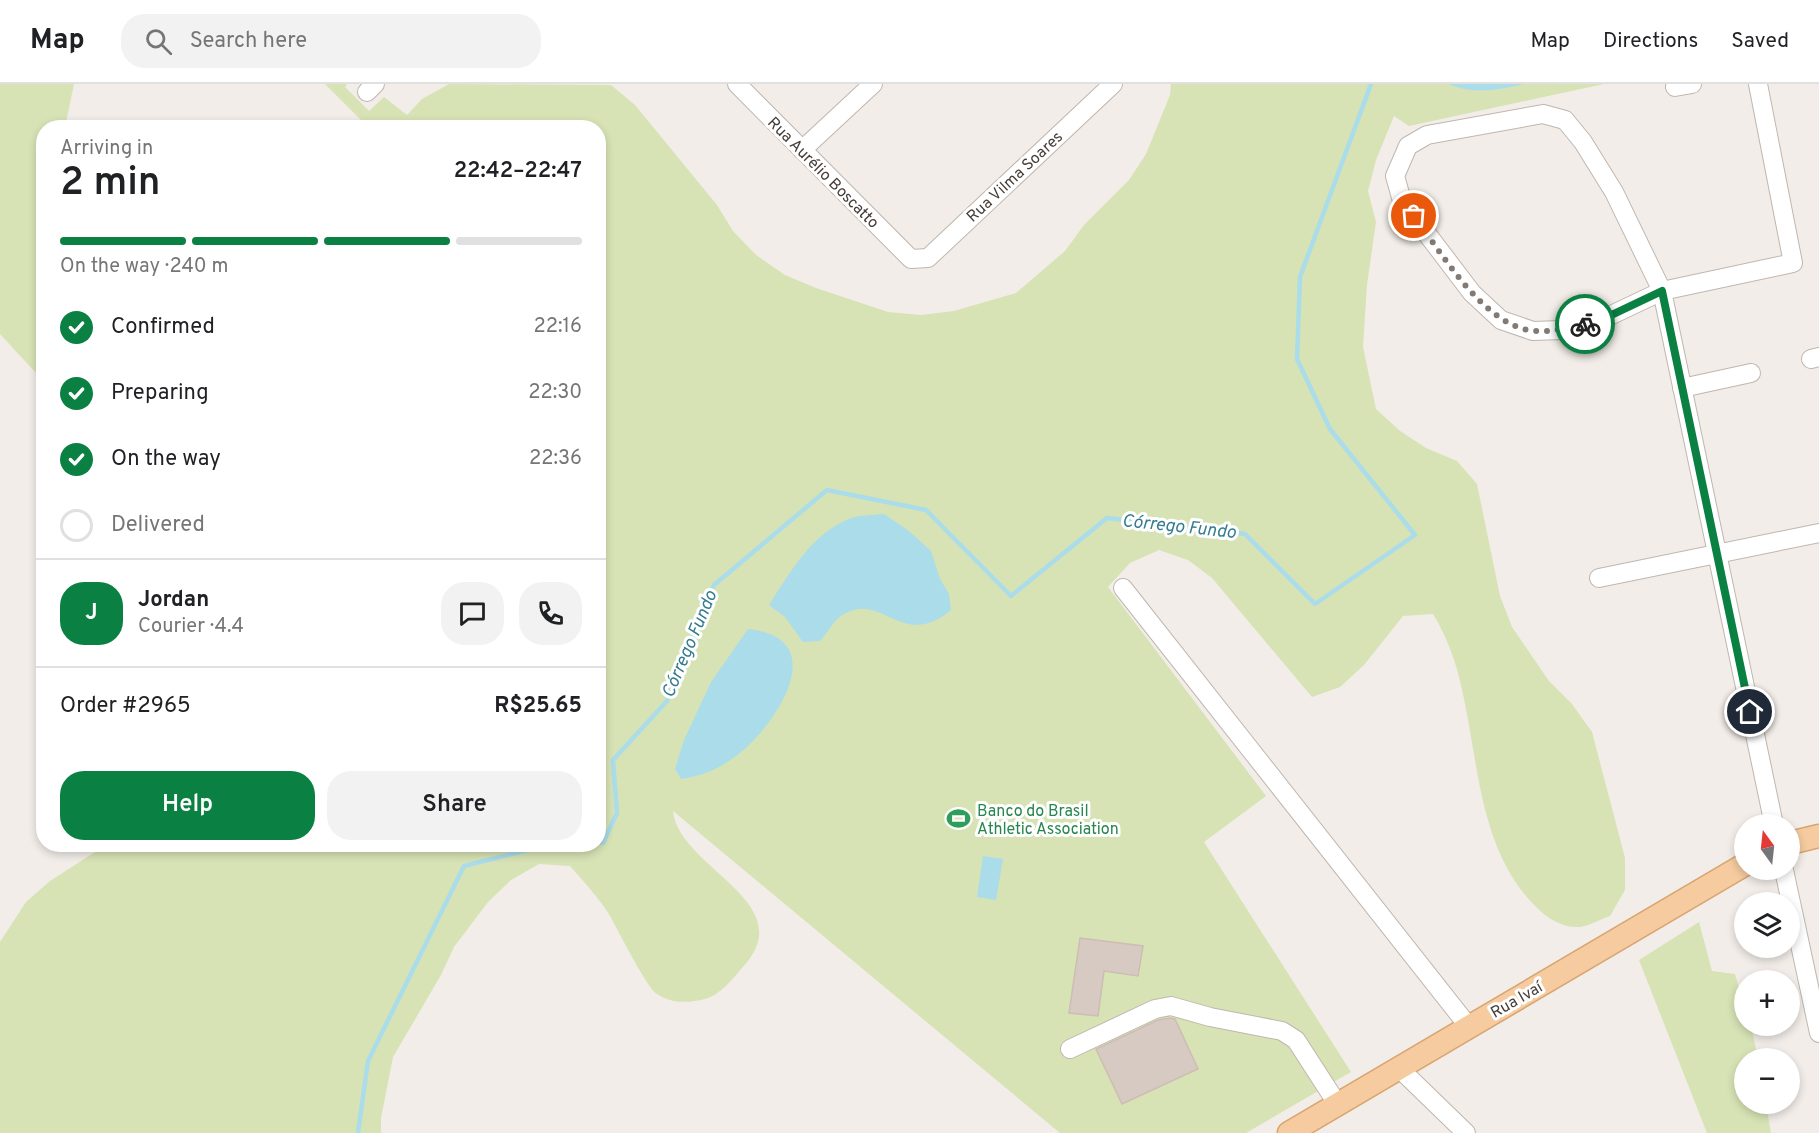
<!DOCTYPE html>
<meta charset="utf-8">
<style>
body{margin:0;font-family:Overpass,sans-serif;background:#f2f2f2;color:#202124;height:100vh;display:flex;flex-direction:column;font-size:22px;white-space:nowrap}
*{box-sizing:border-box;margin:0}
p{font-size:20px;color:#757577}
.icon{flex:none;width:33px;height:33px;fill:none;stroke:currentColor;stroke-width:2;stroke-linecap:round;stroke-linejoin:round}
.map{position:relative;flex:1;overflow:hidden}
.drawer{position:absolute;left:36px;top:36px;width:570px;height:732px;display:flex;flex-direction:column;background:#fff;border-radius:24px;box-shadow:0 3px 9px #0003}
.drawer>*{flex:none}
.needle{width:39px;rotate:345deg}
.controls{position:absolute;left:1734px;top:730px;display:grid;gap:12px}
.controls a{display:grid;place-items:center;width:66px;height:66px;border-radius:50%;background:#fff;box-shadow:0 3px 9px #0003;font-size:30px}
.pin{position:absolute;display:grid;place-items:center;width:51px;height:51px;color:#fff;margin:-26px;border:3px solid #fff;border-radius:50%;box-shadow:0 2px 6px #0007}
.courier{position:absolute;display:grid;place-items:center;width:60px;height:60px;margin:-30px;border:4px solid #0b8043;border-radius:50%;background:#fff;color:#222;box-shadow:0 2px 8px #0007}
.summary em{font-style:normal;font-weight:600}
.summary div{display:flex;flex-direction:column-reverse}
.summary{display:flex;align-items:center;justify-content:space-between;height:102px;padding:0 24px}
h1{font-size:39px;font-weight:600;line-height:45px}
.bar{display:grid;grid-template-columns:repeat(4,1fr);gap:9px 6px;align-content:center;height:72px;padding:0 24px}
.bar i{height:8px;border-radius:4px;background:#e0e0e0}
.bar .active{background:#0b8043}
.bar p{grid-column:span 4}
.line{display:flex;align-items:center;gap:15px;padding:0 24px;border-top:2px solid #e0e0e0}
.line div{flex:1}
.round{display:grid;place-items:center;flex:none;width:63px;height:63px;border-radius:24px;background:#f2f2f2}
ol{padding:0 24px;list-style:none}
li{display:flex;align-items:center;gap:18px;height:66px}
li p{margin-inline-start:auto}
li .icon{padding:6px;border-radius:50%;background:#0b8043;color:#fff;stroke-width:4}
li:last-child{color:#757577}
li i{width:33px;height:33px;border:3px solid #e0e0e0;border-radius:50%}
.primary-button{display:flex;gap:12px;margin-top:auto;padding:12px 24px}
.primary-button a{flex:1;height:69px;border-radius:24px;background:#0b8043;color:#fff;font-size:24px;font-weight:600;line-height:69px;text-align:center}
.primary-button a+a{background:#f2f2f2;color:#202124}
header{display:flex;align-items:center;gap:36px;box-sizing:border-box;height:84px;padding:0 30px;background:#fff;border-bottom:2px solid #e0e0e0}
header strong{font-size:28px}
nav{display:flex;gap:33px;margin-inline-start:auto;font-size:21px}
.search{width:420px;height:54px;background:#f2f2f2;display:flex;align-items:center;gap:15px;box-sizing:border-box;padding:0 21px;border-radius:24px;color:#757577;font-size:22px}
.map>svg:first-child{display:block}
.green{fill:#d7e3b5}
.water{fill:#aadce9}
.lines{fill:none;stroke-linecap:round;stroke-linejoin:round}
.stream{stroke:#aadce9;stroke-width:4.5}
.building{fill:#d6cac2;stroke:#cdbdb2;stroke-width:1.5}
.minor-casing{stroke:#c0b6ae;stroke-width:20}
.major-casing{stroke:#d8a470;stroke-width:25}
.minor{stroke:#fff;stroke-width:18}
.major{stroke:#f5cb9f;stroke-width:22}
.done{stroke:#827b75;stroke-width:6;stroke-dasharray:0 10.8}
.route{stroke:#0b8043;stroke-width:8}
.labels{text-anchor:middle;stroke-width:6;stroke-linejoin:round;paint-order:stroke}
.street-label{font-size:16px;fill:#453d37;stroke:#fff}
.leisure-label{font-size:16px;fill:#27864d;stroke:#fff;text-anchor:start}
.water-label{font-size:18px;font-style:italic;fill:#347c90;stroke:#fff}
</style>
<header>
<strong>Map</strong>
<div class="search"><svg class="icon" aria-label="search" viewBox="0 0 24 24"><circle cx="10" cy="10" r="6"/><path d="M15 15l6 6"/></svg>Search here</div>
<nav><a>Map</a><a>Directions</a><a>Saved</a></nav>
</header>
<div class="map">
<svg width="1819" height="1049" viewBox="0 0 1819 1049">
<rect width="100%" height="100%" fill="#f2ede8"/>
<g class="green">
<path d="M0,0h74l-9,43 -21,1v188l-7,58 -37,-40z"/>
<path d="M325,0h22l-2,3 24,24 15,-14 23,18 15,-16 27,-15 162,1 24,20 82,100 16,26 23,24 29,20 31,13 72,24 33,3 33,-4 62,-18 49,-42 19,-26 45,-45 17,-26 24,-59 1,-11h433l-195,42 -15,-10 -18,44 -8,31 8,31 -9,63 -4,62 13,62 24,22 26,17 31,13 20,23 23,112 12,31 37,54 23,23 20,28 33,126v32l-15,26c-9,3 -21,10 -30,11 -18,1 -33,-9 -44,-20 -55,-55 -57,-137 -72,-208 -6,-31 -15,-59 -31,-85l-30,2 -39,49 -24,22 -28,10 -100,-119 -24,-18 -29,-10 -29,13 -22,24 158,209 -62,46 147,230 -105,61h-186l-387,-322c6,58 131,91 69,157 -10,12 -22,27 -37,31 -17,4 -33,5 -48,-5 -10,-6 -39,-64 -47,-78 -11,-18 -26,-34 -40,-50l-31,-2 -28,16 -23,22 -34,45 -13,28 -48,82 -12,61v15h-381v-191l26,-40 24,-21 56,-36 492,-1v-716l-230,-1z"/>
<path d="M1699,838l13,49 23,3 9,32v20h7l7,33h-14v45h22l5,29h-64l-68,-173z"/>
</g>
<g class="water">
<path d="M1449,0h75c-26,6 -50,11 -75,0z"/>
<path d="M884,430l25,17 22,20 9,28 9,15 2,16c-50,42 -70,-22 -110,6 -8,5 -14,18 -21,25l-17,1 -18,-25 -16,-12c21,-33 44,-73 82,-87 10,-3 22,-3 33,-4z"/>
<path d="M748,545c87,9 27,98 -12,127 -17,13 -34,20 -55,23l-6,-10 9,-29 27,-58z"/>
<path d="M983,772l20,3 -7,41 -19,-3z"/>
</g>
<g class="lines">
<g class="stream">
<path d="M598,758l5,1 14,-30 -4,-53 54,-59 47,-116 113,-95 99,20 85,86 96,-78 138,16 70,70 100,-69 -85,-106 -33,-70 3,-82 71,-193"/>
<path d="M358,1049l10,-72 96,-195 88,-22"/>
</g>
</g>
<g class="building">
<path d="M1080,854l63,8 -5,30 -34,-5 -6,45 -29,-3z"/>
<path d="M1170,934l5,1 23,50 -76,35 -26,-55 62,-29z"/>
</g>
<g class="lines">
<defs>
<g id="minor">
<path d="M737,0l174,175 17,-1 185,-174"/>
<path d="M1758,0l35,179 -131,28 -59,28 -41,11 -29,1 -32,-11 -29,-27 -70,-92 -7,-25 13,-30 19,-11 116,-21 22,6 18,22 31,50 48,99 112,534"/>
<path d="M1675,3l17,-3"/>
<path d="M367,8l8,-8"/>
<path d="M802,66l71,-66"/>
<path d="M1811,275l8,-2"/>
<path d="M1682,304l69,-15"/>
<path d="M1599,494l220,-45"/>
<path d="M1123,504l346,439"/>
<path d="M1784,786l35,163"/>
<path d="M1070,965l85,-40 16,-3 39,11 72,14 14,9 42,65"/>
<path d="M1400,985l66,64"/>
</g>
<g id="major">
<path d="M1790,759l29,-7"/>
<path d="M1289,1049l455,-268"/>
</g>
</defs>
<use href="#minor" class="minor-casing"/>
<use href="#major" class="major-casing"/>
<use href="#minor" class="minor"/>
<use href="#major" class="major"/>
</g>
<g class="lines">
<path class="done" d="M1414,132c28,37 70,111 121,115 17,1 34,-3 50,-7"/>
<path class="route" d="M1585,240l18,-5 59,-28 88,421"/>
</g>
<defs>
<symbol id="stadium-bare" viewBox="-9 -9 18 18"><path d="M0-5a6.5 5 0 1 0 0 10a6.5 5 0 1 0 0-10ZM-3.5-1.8h7v3.6h-7Z" fill="#2e9e5b" stroke="#fff" stroke-width="2.5" paint-order="stroke"/></symbol>
</defs>
<g fill-rule="evenodd">
<use href="#stadium-bare" x="942" y="718" width="33" height="33"/>
</g>
<g class="labels">
<g class="street-label">
<text transform="translate(824 88) rotate(45)" y="6">Rua Aurélio Boscatto</text>
<text transform="translate(1014 92) rotate(-43)" y="6">Rua Vilma Soares</text>
<text transform="translate(1516 915) rotate(-30)" y="6">Rua Ivaí</text>
</g>
<g class="leisure-label">
<text x="977" y="732">Banco do Brasil<tspan x="977" dy="18">Athletic Association</tspan></text>
</g>
<g class="water-label">
<text transform="translate(1179 442) rotate(6)" y="6">Córrego Fundo</text>
<text transform="translate(689 560) rotate(-67)" y="6">Córrego Fundo</text>
</g>
</g>
</svg>
<div class="controls">
<a><svg class="needle" viewBox="-14 -14 28 28"><path d="M0-13l5 13h-10z" fill="#e53935"/><path d="M0 13l5-13h-10z" fill="#757577"/></svg></a>
<a><svg class="icon" aria-label="layers" viewBox="0 0 24 24"><path d="M12 4l9 5-9 5-9-5zM3 14l9 5 9-5"/></svg></a>
<a>+</a>
<a>−</a>
</div>
<div class="pin" style="left:1414px;top:132px;background:#ea580c"><svg class="icon" aria-label="bag" viewBox="0 0 24 24"><path d="M5 8h14l-1 12H6zM9 8a3 3 0 0 1 6 0"/></svg></div>
<div class="pin" style="left:1750px;top:628px;background:#1f2937"><svg class="icon" aria-label="home" viewBox="0 0 24 24"><path d="M3 11l9-7 9 7M6 9v11h12V9"/></svg></div>
<div class="courier" style="left:1585px;top:240px"><svg class="icon" aria-label="bike" viewBox="0 0 24 24"><circle cx="6" cy="16" r="4"/><circle cx="18" cy="16" r="4"/><path d="M6 16l4-8h5l3 8M10 8l3 8H6M13 5h3"/></svg></div>
<section class="drawer">
<div class="summary"><div><h1>2 min</h1><p>Arriving in</p></div><em>22:42–22:47</em></div>
<div class="bar"><i class="active"></i><i class="active"></i><i class="active"></i><i></i><p>On the way · 240 m</p></div>
<ol>
<li><svg class="icon" aria-label="check" viewBox="0 0 24 24"><path d="M5 12l5 5 9-10"/></svg>Confirmed<p>22:16</p></li>
<li><svg class="icon" aria-label="check" viewBox="0 0 24 24"><path d="M5 12l5 5 9-10"/></svg>Preparing<p>22:30</p></li>
<li><svg class="icon" aria-label="check" viewBox="0 0 24 24"><path d="M5 12l5 5 9-10"/></svg>On the way<p>22:36</p></li>
<li><i></i>Delivered</li>
</ol>
<div class="line" style="height:108px"><b class="round" style="background:#0b8043;color:#fff">J</b><div><b>Jordan</b><p>Courier · 4.4</p></div><a class="round"><svg class="icon" aria-label="chat" viewBox="0 0 24 24"><path d="M4 5h16v11H9l-5 4z"/></svg></a><a class="round"><svg class="icon" aria-label="phone" viewBox="0 0 24 24"><path d="M5 4h4l2 5-3 2q2 4 5 5l2-3 5 2v4C11 20 4 13 5 4z"/></svg></a></div>
<div class="line" style="height:78px"><div>Order #2965</div><b>R$25.65</b></div>
<div class="primary-button"><a>Help</a><a>Share</a></div>
</section>
</div>
